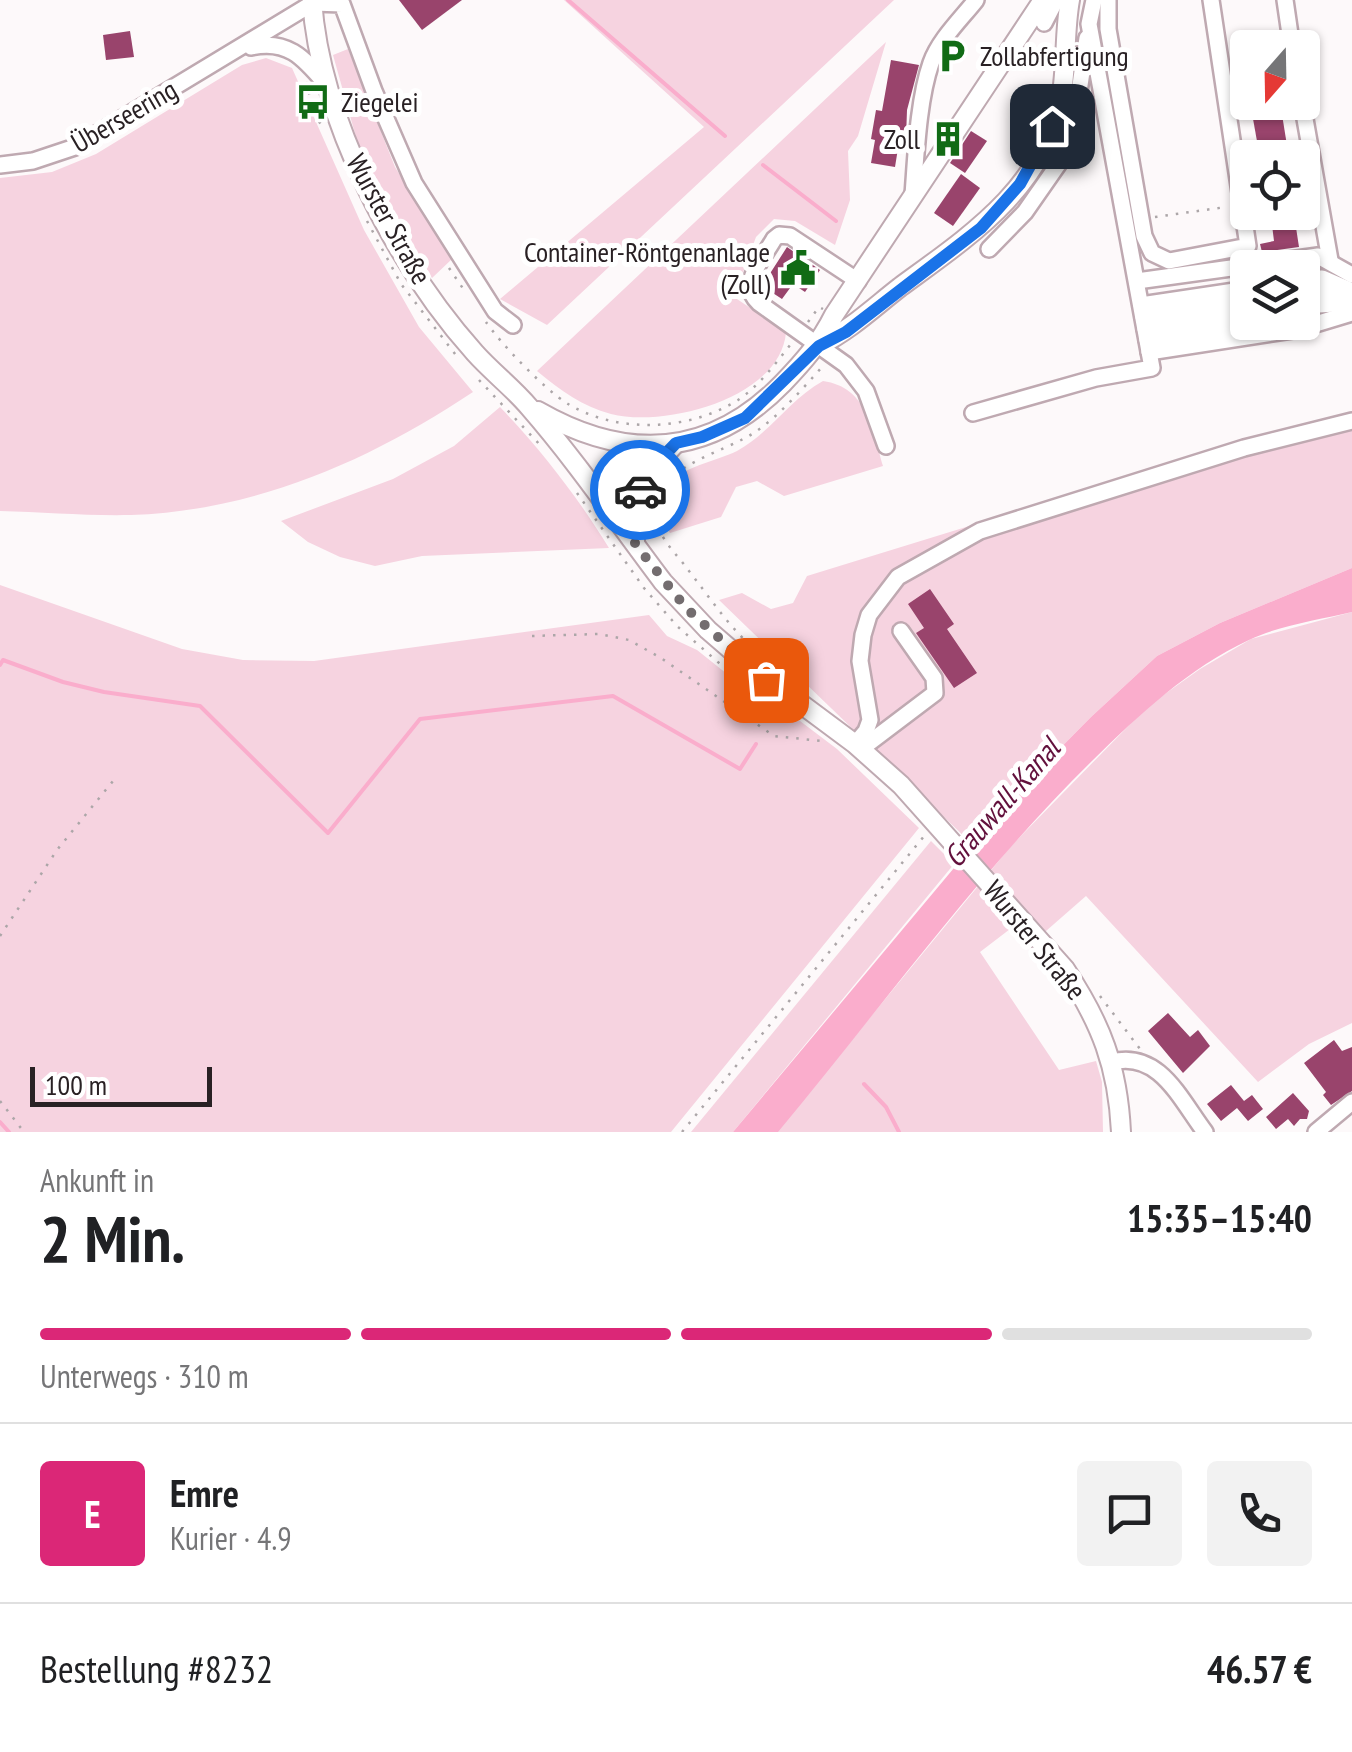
<!DOCTYPE html>
<html lang="de">
<meta charset="utf-8">
<style>
body{margin:0;font-family:"PT Sans Narrow",sans-serif;background:#f2f2f2;color:#202124;height:100vh;display:flex;flex-direction:column;font-size:38px;white-space:nowrap}
*{box-sizing:border-box;margin:0}
p{font-size:32px;color:#757577}
.icon{flex:none;width:55px;height:55px;fill:none;stroke:currentColor;stroke-width:2;stroke-linecap:round;stroke-linejoin:round}
.map{position:relative;height:1132px;overflow:hidden}
.panel{display:flex;flex-direction:column;background:#fff;flex:1}
.panel>*{flex:none}
.needle{width:65px;rotate:200deg}
.controls{position:absolute;left:1230px;top:30px;display:grid;gap:20px}
.controls a{display:grid;place-items:center;width:90px;height:90px;border-radius:10px;background:#fff;box-shadow:0 2px 8px #0004;font-size:50px}
.scale{position:absolute;left:30px;bottom:25px;width:182px;box-sizing:border-box;padding-left:10px;border:5px solid #292124;border-top:0;font-size:28px;line-height:35px;white-space:nowrap;color:#292124;-webkit-text-stroke:8px #fff;paint-order:stroke}
.pin{position:absolute;display:grid;place-items:center;width:85px;height:85px;color:#fff;margin:-42px;border-radius:20px;box-shadow:0 5px 15px #0006}
.courier{position:absolute;display:grid;place-items:center;width:100px;height:100px;margin:-50px;border:8px solid #1a73e8;border-radius:50%;background:#fff;color:#222;box-shadow:0 2px 12px #0007}
.overview em{font-style:normal;font-weight:700}
.overview div{display:flex;flex-direction:column-reverse}
.overview{display:flex;align-items:center;justify-content:space-between;height:170px;padding:0 40px}
h1{font-size:65px;font-weight:700;line-height:75px}
.bar{display:grid;grid-template-columns:repeat(4,1fr);gap:15px 10px;align-content:center;height:120px;padding:0 40px}
.bar i{height:12px;border-radius:8px;background:#e0e0e0}
.bar .selected{background:#db2777}
.bar p{grid-column:span 4}
.line{display:flex;align-items:center;gap:25px;padding:0 40px;border-top:2px solid #e0e0e0}
.line div{flex:1}
.round{display:grid;place-items:center;flex:none;width:105px;height:105px;border-radius:10px;background:#f2f2f2}
.map>svg:first-child{display:block}
.green{fill:#f6d3e0}
.water{fill:#faadcc}
.lines{fill:none;stroke-linecap:round;stroke-linejoin:round}
.stream{stroke:#faadcc;stroke-width:4}
.building{fill:#99446c}
.minor-casing{stroke:#bfa9b1;stroke-width:20}
.major-casing{stroke:#bfa9b1;stroke-width:22}
.path{stroke:#aca6a8;stroke-width:2.5;stroke-dasharray:2.5 8;stroke-linecap:butt}
.minor{stroke:#fff;stroke-width:15}
.major{stroke:#fff;stroke-width:18}
.done{stroke:#736d6f;stroke-width:10;stroke-dasharray:0 18}
.route{stroke:#1a73e8;stroke-width:12}
.labels{text-anchor:middle;stroke-width:10;stroke-linejoin:round;paint-order:stroke}
.poi-label{font-size:28px;fill:#292124;stroke:#fff;text-anchor:start}
.street-label{font-size:28px;fill:#292124;stroke:#fff}
.water-label{font-size:30px;font-style:italic;fill:#62103c;stroke:#fff}
</style>
<div class="map">
<svg width="1352" height="1132" viewBox="0 0 1352 1132">
<rect width="100%" height="100%" fill="#fdf9fa"/>
<g class="green">
<path d="M564,0h330l-347,325 -47,-26 204,-172z"/>
<path d="M886,42l-28,94 -10,15 2,49 -15,45 -40,-24 -21,-2 -18,18 -22,60 52,35c-5,66 -121,96 -175,82 -29,-8 -50,-23 -74,-43z"/>
<path d="M348,49l47,118 57,92 -20,19 -38,-64 -7,-6 -26,-53 -28,-100z"/>
<path d="M266,58l26,10 72,162 55,97 54,65c-102,68 -217,119 -342,123 -44,1 -88,-3 -131,-4v-333l52,-6 44,-18 146,-89z"/>
<path d="M823,381c44,6 50,49 60,85l-99,30 -27,-15 -21,6 -15,30 -51,16 -11,-15c1,-10 2,-22 8,-31 14,-21 48,-25 70,-36 34,-19 53,-52 86,-70z"/>
<path d="M500,407c42,44 77,89 109,141l-187,8 -47,10 -35,-9 -32,-15 -27,-21 112,-42 61,-33z"/>
<path d="M1352,413v155l-132,55 -63,33 -66,61 -70,71 -49,56 -253,-244 23,-7 29,16 22,-6 14,-27 441,-136z"/>
<path d="M0,585l182,64 61,11 71,1 335,-46 18,21 30,14 90,72 13,-1 37,28 82,79 -248,304h-671z"/>
<path d="M1352,612v411l-43,21 -51,38 -172,-186 -56,49 -16,-19 -34,26 79,118 37,-9 6,21 1,50h-327l235,-286 137,-140 52,-37 51,-30z"/>
<path d="M931,841l23,23 -221,268h-42z"/>
</g>
<path class="water" d="M1352,568v44c-33,8 -72,13 -103,28 -60,28 -109,74 -156,120 -116,114 -211,247 -315,372h-45l288,-344 70,-71 66,-61 63,-33z"/>
<g class="lines">
<g class="stream">
<path d="M568,0l157,136"/>
<path d="M763,165l73,56"/>
<path d="M0,665l3,-5 60,22 41,10 96,14 128,127 92,-114 193,-23 127,73 16,-25"/>
<path d="M864,1084l22,23 13,25"/>
<path d="M0,1122l9,10"/>
</g>
</g>
<g class="building">
<path d="M399,0h63l-40,30z"/>
<path d="M130,31l4,26 -28,3 -3,-25z"/>
<path d="M891,60l28,5 -12,45 -1,28 -6,-2 -5,31 -24,-4 4,-23 -4,-1 5,-29 6,1z"/>
<path d="M1250,102h30l9,56h-29z"/>
<path d="M971,131l16,10 -22,32 -15,-10z"/>
<path d="M961,174l19,14 -27,38 -19,-13z"/>
<path d="M1295,221l4,26 -37,5 -2,-8 14,-3 -2,-16z"/>
<path d="M787,247l33,23 -15,22 -12,-8 -11,15 -20,-13z"/>
<path d="M930,589l24,35 -7,5 30,44 -23,15 -38,-55 8,-5 -16,-24z"/>
<path d="M1168,1013l22,24 8,-7 12,16 -27,27 -35,-42z"/>
<path d="M1334,1040l8,11 10,-4v44l-21,14 -8,-10 3,-3 -22,-29z"/>
<path d="M1231,1085l13,16 8,-6 11,14 -15,12 -11,-13 -16,13 -14,-17z"/>
<path d="M1293,1093l16,18 -2,8h-7l-6,7 -6,-7 -12,10 -10,-12z"/>
</g>
<g class="lines">
<defs>
<g id="minor">
<path d="M1108,0v29l36,207 8,17 17,8 79,-15 -37,-246"/>
<path d="M1285,0l7,48"/>
<path d="M1044,23l12,-23"/>
<path d="M251,47c36,-8 52,10 74,36"/>
<path d="M1302,102l28,158"/>
<path d="M0,165l33,-4 42,-14 238,-144 29,1 32,87 40,92 81,128 18,14"/>
<path d="M913,195c3,-39 5,-95 18,-132 8,-23 30,-44 45,-63"/>
<path d="M989,249l36,-37 46,-66 16,-108"/>
<path d="M858,281l-68,-45 -11,-1 -5,4c-11,20 -36,45 -15,64l87,62 20,26 20,55"/>
<path d="M1137,281l181,-25 34,19"/>
<path d="M1302,281l20,-3 30,13"/>
<path d="M1302,294l22,-4 17,12"/>
<path d="M1141,305l107,-16"/>
<path d="M1302,306l50,-3"/>
<path d="M1143,317l105,-15"/>
<path d="M1145,329l103,-15"/>
<path d="M1147,340l119,-18"/>
<path d="M1149,352l150,-23 53,-16"/>
<path d="M973,413l123,-35 56,-10 -63,-344 5,-24"/>
<path d="M855,744l11,-13 4,-11 -10,-59 3,-26 6,-20 29,-38 82,-46 264,-83 108,-27"/>
<path d="M861,749l74,-56 -1,-15 -33,-47"/>
<path d="M1112,1062c47,-12 68,37 93,70"/>
<path d="M1316,1132l36,-30"/>
</g>
<g id="major">
<path d="M312,0c8,119 84,265 163,353 17,19 38,35 54,54 48,55 90,117 134,175l45,48 37,32 110,82 46,41 164,184c36,54 53,98 56,163"/>
<path d="M820,345c30,-15 53,-37 80,-58 68,-50 143,-98 161,-188 6,-32 3,-66 9,-99"/>
<path d="M538,411c89,51 172,47 245,-28 21,-22 37,-40 51,-68l209,-315"/>
<path d="M627,445l6,21 2,77"/>
<path d="M636,499l18,-32 22,-24"/>
<path d="M610,514l3,-36 14,-33"/>
</g>
</defs>
<use href="#minor" class="minor-casing"/>
<use href="#major" class="major-casing"/>
<g class="path">
<path d="M306,82l9,34 10,14"/>
<path d="M1155,217l71,-10"/>
<path d="M367,221l34,63 58,75"/>
<path d="M449,268l15,22"/>
<path d="M486,322c15,22 59,68 82,82 50,30 121,27 170,-4 21,-14 37,-36 53,-56"/>
<path d="M808,322l11,-15 4,2"/>
<path d="M479,380l63,67"/>
<path d="M577,493l67,95 33,38 76,67 34,24 7,1"/>
<path d="M532,636l67,-2 30,6 32,18 113,78 48,5"/>
<path d="M758,652c-28,-23 -47,-53 -69,-81 -10,-14 -25,-28 -31,-44 -21,-59 67,-72 100,-97 24,-17 45,-42 65,-64"/>
<path d="M0,936l57,-86 56,-69"/>
<path d="M1100,996l40,53"/>
<path d="M0,1101l24,31"/>
<path d="M682,1132l243,-297"/>
</g>
<use href="#minor" class="minor"/>
<use href="#major" class="major"/>
</g>
<g class="lines">
<path class="done" d="M640,490l-5,12v42l52,65 79,71"/>
<path class="route" d="M640,490l14,-24 22,-23 26,-6 43,-19 74,-72 27,-14 135,-104 39,-44 32,-58"/>
</g>
<defs>
<symbol id="parking-bare" viewBox="-9 -9 18 18"><path d="M-3.5-5.5H1a3.5 3.5 0 0 1 0 7H-1V5.5H-3.5ZM-1-3.4V-.6H.8a1.4 1.4 0 0 0 0-2.8Z" fill="#116b15" stroke="#fff" stroke-width="2.5" paint-order="stroke"/></symbol>
<symbol id="bus-bare" viewBox="-9 -9 18 18"><path d="M-5-6H5V4H4V6H2V4H-2V6H-4V4H-5ZM-3.5-4V0h7V-4ZM-3.5 1.2v1.5H-2V1.2ZM2 1.2v1.5H3.5V1.2Z" fill="#116b15" stroke="#fff" stroke-width="2.5" paint-order="stroke"/></symbol>
<symbol id="building-bare" viewBox="-9 -9 18 18"><path d="M-4-6H4V6H1V3H-1V6H-4ZM-2.5-4.3h1.7v1.8h-1.7ZM.8-4.3h1.7v1.8H.8ZM-2.5-1h1.7V.8h-1.7ZM.8-1h1.7V.8H.8Z" fill="#116b15" stroke="#fff" stroke-width="2.5" paint-order="stroke"/></symbol>
<symbol id="civic-bare" viewBox="-9 -9 18 18"><path d="M-.6-6.5H3V-4.5H.6V-3L4-1V1h2V6H-6V1h2V-1L-.6-3ZM-1.2 2.5V6h2.4V2.5Z" fill="#116b15" stroke="#fff" stroke-width="2.5" paint-order="stroke"/></symbol>
</defs>
<g fill-rule="evenodd">
<use href="#parking-bare" x="927" y="31" width="50" height="50"/>
<use href="#bus-bare" x="288" y="77" width="50" height="50"/>
<use href="#building-bare" x="923" y="114" width="50" height="50"/>
<use href="#civic-bare" x="773" y="243" width="50" height="50"/>
</g>
<g class="labels">
<g class="poi-label">
<text x="980" y="66">Zollabfertigung</text>
<text x="341" y="112">Ziegelei</text>
<text x="920" y="149" text-anchor="end">Zoll</text>
<text x="770" y="262" text-anchor="end">Container-Röntgenanlage<tspan x="770" dy="32">(Zoll)</tspan></text>
</g>
<g class="street-label">
<text transform="translate(124 116) rotate(-30)" y="10">Überseering</text>
<text transform="translate(389 219) rotate(61)" y="10">Wurster Straße</text>
<text transform="translate(1035 940) rotate(51)" y="10">Wurster Straße</text>
</g>
<g class="water-label">
<text transform="translate(1002 803) rotate(-49)" y="10">Grauwall-Kanal</text>
</g>
</g>
</svg>
<div class="controls">
<a><svg class="needle" viewBox="-14 -14 28 28"><path d="M0-13l5 13h-10z" fill="#e53935"/><path d="M0 13l5-13h-10z" fill="#757577"/></svg></a>
<a><svg class="icon" aria-label="locate" viewBox="0 0 24 24"><circle cx="12" cy="12" r="6"/><path d="M12 2v4M12 18v4M2 12h4M18 12h4"/></svg></a>
<a><svg class="icon" aria-label="layers" viewBox="0 0 24 24"><path d="M12 4l9 5-9 5-9-5zM3 14l9 5 9-5"/></svg></a>
</div>
<div class="scale">100 m</div>
<div class="pin" style="left:766px;top:680px;background:#ea580c"><svg class="icon" aria-label="bag" viewBox="0 0 24 24"><path d="M5 8h14l-1 12H6zM9 8a3 3 0 0 1 6 0"/></svg></div>
<div class="pin" style="left:1052px;top:126px;background:#1f2937"><svg class="icon" aria-label="home" viewBox="0 0 24 24"><path d="M3 11l9-7 9 7M6 9v11h12V9"/></svg></div>
<div class="courier" style="left:640px;top:490px"><svg class="icon" aria-label="car" viewBox="0 0 24 24"><path d="M5 17H2v-5l4-1 3-4h7l3 4 3 1v5h-3M9 17h6M6 11h13"/><circle cx="7" cy="17" r="2"/><circle cx="17" cy="17" r="2"/></svg></div>
</div>
<section class="panel">
<div class="overview"><div><h1>2 Min.</h1><p>Ankunft in</p></div><em>15:35–15:40</em></div>
<div class="bar"><i class="selected"></i><i class="selected"></i><i class="selected"></i><i></i><p>Unterwegs · 310 m</p></div>
<div class="line" style="height:180px"><b class="round" style="background:#db2777;color:#fff">E</b><div><b>Emre</b><p>Kurier · 4.9</p></div><a class="round"><svg class="icon" aria-label="chat" viewBox="0 0 24 24"><path d="M4 5h16v11H9l-5 4z"/></svg></a><a class="round"><svg class="icon" aria-label="phone" viewBox="0 0 24 24"><path d="M5 4h4l2 5-3 2q2 4 5 5l2-3 5 2v4C11 20 4 13 5 4z"/></svg></a></div>
<div class="line" style="height:130px"><div>Bestellung #8232</div><b>46.57 €</b></div>
</section>
